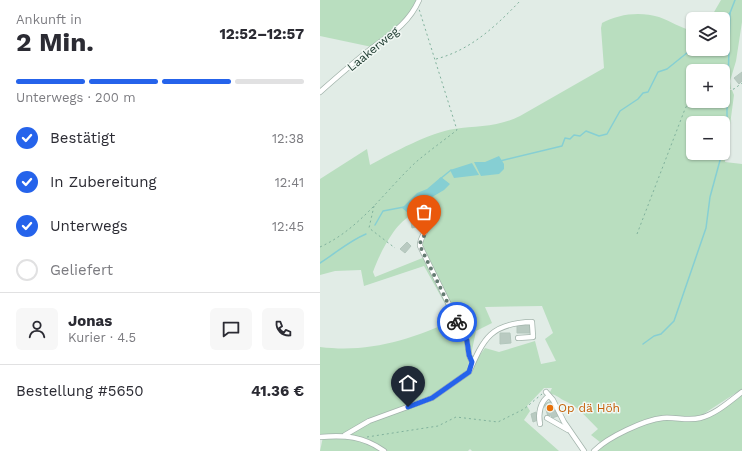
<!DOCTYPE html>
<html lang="de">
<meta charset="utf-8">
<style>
body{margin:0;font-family:"Work Sans",sans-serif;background:#f7f7f7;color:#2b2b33;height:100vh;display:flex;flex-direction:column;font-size:15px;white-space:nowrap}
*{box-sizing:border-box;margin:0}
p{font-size:13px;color:#7c7c81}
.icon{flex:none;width:22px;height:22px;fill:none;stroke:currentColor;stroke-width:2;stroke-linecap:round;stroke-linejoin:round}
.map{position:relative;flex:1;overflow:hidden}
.details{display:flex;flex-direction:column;background:#fff;width:320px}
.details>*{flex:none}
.tools{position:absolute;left:366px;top:12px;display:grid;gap:8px}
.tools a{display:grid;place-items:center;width:44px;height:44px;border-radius:6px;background:#fff;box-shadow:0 1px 3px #0004;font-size:20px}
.pin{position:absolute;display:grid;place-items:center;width:34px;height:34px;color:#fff;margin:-41px -17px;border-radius:50% 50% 50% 0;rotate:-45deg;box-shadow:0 0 4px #0007}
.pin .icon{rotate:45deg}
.courier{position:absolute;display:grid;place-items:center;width:40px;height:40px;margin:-20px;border:3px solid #2563eb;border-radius:50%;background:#fff;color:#222;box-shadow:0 1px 5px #0007}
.overview em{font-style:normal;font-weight:700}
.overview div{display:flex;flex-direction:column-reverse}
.overview{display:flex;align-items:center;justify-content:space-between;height:68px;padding:0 16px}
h1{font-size:26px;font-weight:700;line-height:30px}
.bar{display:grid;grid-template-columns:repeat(4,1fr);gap:6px 4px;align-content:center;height:48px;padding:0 16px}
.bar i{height:5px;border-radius:3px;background:#e1e1e2}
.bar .on{background:#2563eb}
.bar p{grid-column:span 4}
.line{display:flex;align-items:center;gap:10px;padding:0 16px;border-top:1px solid #e1e1e2}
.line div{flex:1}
.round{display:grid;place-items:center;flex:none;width:42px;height:42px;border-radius:6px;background:#f7f7f7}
ol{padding:0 16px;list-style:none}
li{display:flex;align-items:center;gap:12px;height:44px}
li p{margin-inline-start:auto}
li .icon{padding:4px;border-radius:50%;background:#2563eb;color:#fff;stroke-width:4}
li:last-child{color:#7c7c81}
li i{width:22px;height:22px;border:2px solid #e1e1e2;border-radius:50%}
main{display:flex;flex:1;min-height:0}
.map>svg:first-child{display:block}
.green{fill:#b9debf;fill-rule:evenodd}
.water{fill:#86cfd3}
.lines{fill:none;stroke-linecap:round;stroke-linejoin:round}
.stream{stroke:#86cfd3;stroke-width:1.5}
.building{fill:#b9cac1;stroke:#b3c6bc}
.minor-casing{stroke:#a3b4ac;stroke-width:6}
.path{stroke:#80b19c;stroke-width:1;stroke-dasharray:2 3;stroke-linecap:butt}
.minor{stroke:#fff;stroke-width:4.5}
.done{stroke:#647a71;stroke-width:4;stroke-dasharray:0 7.2}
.route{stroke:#2563eb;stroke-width:5}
.food-dot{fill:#e8710a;stroke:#f1f8f4;stroke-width:1.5}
.labels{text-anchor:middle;stroke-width:3;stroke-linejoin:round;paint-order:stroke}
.street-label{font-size:12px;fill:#203d32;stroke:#f1f8f4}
.food-label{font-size:12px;fill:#c56008;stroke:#f1f8f4;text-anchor:start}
</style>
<main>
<section class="details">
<div class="overview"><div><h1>2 Min.</h1><p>Ankunft in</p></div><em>12:52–12:57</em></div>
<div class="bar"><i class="on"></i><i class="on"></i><i class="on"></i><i></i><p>Unterwegs · 200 m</p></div>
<ol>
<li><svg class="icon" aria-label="check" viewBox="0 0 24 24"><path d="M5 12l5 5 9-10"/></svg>Bestätigt<p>12:38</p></li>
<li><svg class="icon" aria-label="check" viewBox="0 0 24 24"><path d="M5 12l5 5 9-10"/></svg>In Zubereitung<p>12:41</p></li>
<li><svg class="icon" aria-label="check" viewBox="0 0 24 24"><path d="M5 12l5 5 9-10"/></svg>Unterwegs<p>12:45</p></li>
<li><i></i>Geliefert</li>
</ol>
<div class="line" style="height:72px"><a class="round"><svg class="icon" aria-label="person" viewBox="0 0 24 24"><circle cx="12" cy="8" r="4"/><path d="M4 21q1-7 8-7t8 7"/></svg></a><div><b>Jonas</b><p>Kurier · 4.5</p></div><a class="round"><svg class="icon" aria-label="chat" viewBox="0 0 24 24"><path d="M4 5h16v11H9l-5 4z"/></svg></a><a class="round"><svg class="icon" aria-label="phone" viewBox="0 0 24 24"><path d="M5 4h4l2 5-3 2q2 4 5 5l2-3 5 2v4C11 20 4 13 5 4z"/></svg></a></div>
<div class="line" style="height:52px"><div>Bestellung #5650</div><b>41.36 €</b></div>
</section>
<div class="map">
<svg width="422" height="451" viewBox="0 0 422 451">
<rect width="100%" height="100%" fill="#e1ece6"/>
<g class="green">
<path d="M0,0h97l-14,23 -31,24 -52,-11z"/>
<path d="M401,0h21v22l-6,39 -6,20 1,8 -7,1h8l2,5 -9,67 17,2v225l-40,26 -8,2 -29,-1 -40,14 -25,12 -9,-7 7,-6c-12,-12 -19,-22 -35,-29 -5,-3 -8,-6 -14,-6l3,-6h-8l-17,18 3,5 -6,9 35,31h-87l-2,-2 -2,2h-82l-38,-16 21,-12 24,-11 34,-9 42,-28 8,-16 8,-11 14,4 36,-11 6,23 15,-3 -11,-22 8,-6 -11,-27 -57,1 7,16 -16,8 -5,24 -6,-12 4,19 -2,9 -35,25 -14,7 -24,6 -26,11 -23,14 -25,1v-88c49,6 90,-7 134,-27l-30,-54 -60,20 -3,-16 -26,1 -15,4v-96l47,-30 3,16c22,-12 61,-33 84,-36 23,-3 45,-2 66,-13l84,-48 -3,-40 1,-5c16,-9 38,-12 57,-6 12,4 21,11 34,14v18h30v-30h-13zM373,71h30v30h-30zM373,123h30v30h-30zM113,215l2,9 -8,7 -7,13 5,13 -50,20 -2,-5c5,-15 22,-50 38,-56 6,-2 16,0 22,-1z"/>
<path d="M422,394v57h-145c14,-13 50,-30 69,-32 11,-1 27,3 37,-1 13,-4 27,-17 39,-24z"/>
<path d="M3,437c21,0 41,1 59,14h-62z"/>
</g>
<g class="water">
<path d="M179,156l5,8v5l-5,5 -18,2 -7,-14h11z"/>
<path d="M152,163l7,12 -25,3 -4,-8z"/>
<path d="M121,177l9,7 -6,6 -37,22 -5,-4 15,-15 10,-4z"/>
</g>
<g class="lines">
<g class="stream">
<path d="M403,19l7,-6 5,-13"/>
<path d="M408,84l2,-71"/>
<path d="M403,135l4,-9v-30"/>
<path d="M403,137v11"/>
<path d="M180,161l62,-15 3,-8 5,1 4,-4 6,1 6,-5 13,5 8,-2 13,-23 18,-12 5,-6 5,-1 10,-20 9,-3 26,-21"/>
<path d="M120,179l11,-9"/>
<path d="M55,225l8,-14 21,-4"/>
<path d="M0,263c16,-10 29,-22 46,-29"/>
<path d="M323,344l11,-8 7,-2 13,-13 32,-93 4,-31 12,-44"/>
</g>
</g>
<g class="building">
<path d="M422,72v9l-3,3 -5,-6z"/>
<path d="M101,219l2,6 -11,3 -1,-6z"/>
<path d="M87,242l4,4 -6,7 -5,-4z"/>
<path d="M197,323l14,1v9h-14z"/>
<path d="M180,333h10l1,10 -11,1z"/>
<path d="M232,401l6,15 -6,2 -1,-3 -3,1 -4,-12z"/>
<path d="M216,412l2,8 -5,2 -2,-8z"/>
</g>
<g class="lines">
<defs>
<g id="minor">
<path d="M0,92c17,-15 34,-30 52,-44 19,-14 37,-25 47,-48"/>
<path d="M109,221c-1,9 -10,17 -9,25l47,95 2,14 3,7"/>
<path d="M226,392l7,8 11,22 20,29"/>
<path d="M227,418l21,12"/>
<path d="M220,424c-2,-10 0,-23 9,-28"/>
<path d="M25,435l24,-14 63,-23 37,-26c15,-34 22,-49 63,-50l1,15 -15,1"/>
<path d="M0,437c25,-2 43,-1 64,14"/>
<path d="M274,451c14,-14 50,-31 69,-33 13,-1 25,3 37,0 16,-4 30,-17 42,-26"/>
</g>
</defs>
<use href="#minor" class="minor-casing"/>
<g class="path">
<path d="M116,59c35,-9 60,-33 85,-59"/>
<path d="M403,90l11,-1 8,-6"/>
<path d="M54,206l-5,22 26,20"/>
<path d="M317,234l48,-125 8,-15"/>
<path d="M0,247c40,-18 65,-56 96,-85 13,-11 27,-21 41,-32l-38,-121"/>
<path d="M47,437l71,-11 18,-9 42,5 26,-13 18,-15"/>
</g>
<use href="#minor" class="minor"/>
</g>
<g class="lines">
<path class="done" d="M104,236l-4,7v3l37,76"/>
<path class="route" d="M88,407l24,-9 37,-26 3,-10 -3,-7 -2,-14 -10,-19"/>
</g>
<circle class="food-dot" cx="230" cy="408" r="4"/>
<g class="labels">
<g class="street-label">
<text transform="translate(53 49) rotate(-39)" y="4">Laakerweg</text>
</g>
<g class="food-label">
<text x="238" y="412">Op dä Höh</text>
</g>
</g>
</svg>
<div class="tools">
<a><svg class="icon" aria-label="layers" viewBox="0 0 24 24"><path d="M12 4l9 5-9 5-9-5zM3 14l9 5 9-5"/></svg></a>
<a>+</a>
<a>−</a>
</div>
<div class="pin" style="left:104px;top:236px;background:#ea580c"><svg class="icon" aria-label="bag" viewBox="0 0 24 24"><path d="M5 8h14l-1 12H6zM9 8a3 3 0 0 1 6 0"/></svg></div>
<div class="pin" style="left:88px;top:407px;background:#1f2937"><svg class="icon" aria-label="home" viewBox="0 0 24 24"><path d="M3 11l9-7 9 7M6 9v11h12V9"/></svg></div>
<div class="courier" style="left:137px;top:322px"><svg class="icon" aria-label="bike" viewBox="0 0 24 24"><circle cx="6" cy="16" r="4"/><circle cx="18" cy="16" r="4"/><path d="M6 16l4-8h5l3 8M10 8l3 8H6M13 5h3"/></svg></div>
</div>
</main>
